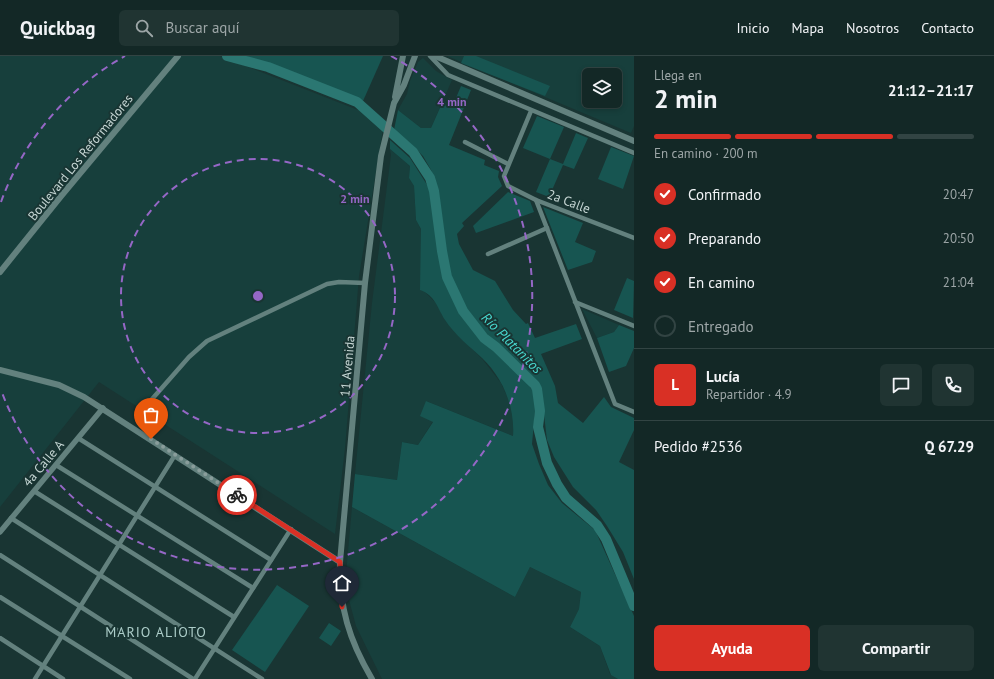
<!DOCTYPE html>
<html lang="es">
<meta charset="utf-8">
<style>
body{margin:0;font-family:"PT Sans",sans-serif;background:#203432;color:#f1f3f6;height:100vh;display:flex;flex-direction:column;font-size:15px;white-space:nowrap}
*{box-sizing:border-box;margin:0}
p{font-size:13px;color:#9da6a7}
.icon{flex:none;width:22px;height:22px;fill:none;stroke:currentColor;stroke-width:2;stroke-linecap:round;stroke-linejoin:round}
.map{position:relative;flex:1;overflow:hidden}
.drawer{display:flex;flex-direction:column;background:#132826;width:360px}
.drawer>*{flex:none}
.fabs{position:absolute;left:582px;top:12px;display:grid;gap:8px}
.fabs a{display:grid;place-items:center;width:40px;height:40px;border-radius:6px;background:#132826;box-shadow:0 2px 6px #0003,0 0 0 1px #324443;font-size:20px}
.pin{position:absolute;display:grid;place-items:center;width:34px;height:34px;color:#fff;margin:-41px -17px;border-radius:50% 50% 50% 0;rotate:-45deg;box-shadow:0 0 4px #0007}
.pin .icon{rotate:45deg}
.courier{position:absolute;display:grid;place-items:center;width:40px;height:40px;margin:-20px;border:3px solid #d93025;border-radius:50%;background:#fff;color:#222;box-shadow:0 1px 5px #0007}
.overview em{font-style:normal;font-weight:700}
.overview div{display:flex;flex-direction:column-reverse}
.overview{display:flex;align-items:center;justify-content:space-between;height:68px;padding:0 20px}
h1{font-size:26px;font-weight:700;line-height:30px}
.bar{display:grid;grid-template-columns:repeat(4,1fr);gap:6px 4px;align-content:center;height:48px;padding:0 20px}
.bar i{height:5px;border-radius:3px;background:#324443}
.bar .current{background:#d93025}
.bar p{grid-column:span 4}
.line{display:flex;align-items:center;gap:10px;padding:0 20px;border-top:1px solid #324443}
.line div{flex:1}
.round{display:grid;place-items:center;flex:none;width:42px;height:42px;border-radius:6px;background:#203432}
ol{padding:0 20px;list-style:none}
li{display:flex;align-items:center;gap:12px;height:44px}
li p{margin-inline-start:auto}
li .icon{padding:4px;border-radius:50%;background:#d93025;color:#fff;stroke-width:4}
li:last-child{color:#9da6a7}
li i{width:22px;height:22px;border:2px solid #324443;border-radius:50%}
.button{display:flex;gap:8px;margin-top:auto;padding:8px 20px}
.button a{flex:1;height:46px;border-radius:6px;background:#d93025;color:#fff;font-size:16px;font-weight:700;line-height:46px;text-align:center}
.button a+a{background:#203432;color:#f1f3f6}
header{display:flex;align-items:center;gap:24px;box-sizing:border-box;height:56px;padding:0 20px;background:#132826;border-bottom:1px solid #324443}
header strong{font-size:19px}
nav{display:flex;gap:22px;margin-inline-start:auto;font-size:14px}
.search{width:280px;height:36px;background:#203432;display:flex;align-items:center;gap:10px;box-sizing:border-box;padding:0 14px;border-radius:6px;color:#9da6a7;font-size:15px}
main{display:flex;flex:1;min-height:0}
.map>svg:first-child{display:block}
.built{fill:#173f3c;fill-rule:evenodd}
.green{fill:#175551}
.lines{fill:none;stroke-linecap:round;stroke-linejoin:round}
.river{stroke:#2b7772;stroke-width:10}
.minor{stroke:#63817e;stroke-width:4.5}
.tertiary{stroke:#63817e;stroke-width:5.5}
.secondary{stroke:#63817e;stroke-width:6}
.done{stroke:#899d9b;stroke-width:4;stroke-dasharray:0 7.2}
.route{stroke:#d93025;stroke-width:5}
.ring{fill:none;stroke:#9567c6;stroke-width:2;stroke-dasharray:7 5}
.labels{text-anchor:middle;stroke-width:4;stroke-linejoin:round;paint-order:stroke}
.street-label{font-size:13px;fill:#c5d5d3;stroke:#193533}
.water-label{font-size:14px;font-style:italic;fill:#48dad1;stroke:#193533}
.neighbourhood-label{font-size:14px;letter-spacing:1px;fill:#accdc9;stroke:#193533}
.centre{fill:#9567c6;stroke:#193533;stroke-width:2}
.ring-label{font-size:12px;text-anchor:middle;font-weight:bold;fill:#9567c6;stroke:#193533;stroke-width:4;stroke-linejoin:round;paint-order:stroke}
</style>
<header>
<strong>Quickbag</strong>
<div class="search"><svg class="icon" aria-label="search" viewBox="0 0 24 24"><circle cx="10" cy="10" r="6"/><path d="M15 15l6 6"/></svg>Buscar aquí</div>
<nav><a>Inicio</a><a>Mapa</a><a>Nosotros</a><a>Contacto</a></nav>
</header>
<main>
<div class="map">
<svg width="634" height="623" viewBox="0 0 634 623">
<rect width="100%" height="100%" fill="#193533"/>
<g class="built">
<path d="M0,0h220l138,54 2,-2 23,21 -24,147 -14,172 -10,86 -236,-152 -99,125z"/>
<path d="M447,0h187v70l-3,7zM589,19h26v26h-26z"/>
<path d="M423,2l13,13 16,9 -21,48h-10l-23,-18 9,-16 3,-13 8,-19z"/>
<path d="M390,93l20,17 -1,12 5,8 2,34 5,9v19l4,44 13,13 7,15 38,40 18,23 8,17 5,20 -1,16 -87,-35 7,20 -15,24 -16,-3 -5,38 -42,-6 17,-171 19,-148z"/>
<path d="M582,253l37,16 -5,7 -17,6z"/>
<path d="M352,451l163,90 15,-30 51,25 -2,17 -9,18 30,19 10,28 8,5h-236l-26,-53 -8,-30 -2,-22z"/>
</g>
<g class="green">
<path d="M245,0h138l-20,45z"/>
<path d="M464,0h12l74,30 -5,10 -84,-33z"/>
<path d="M461,30l10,4 -22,55 36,15 -1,5 15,6 -1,6 4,9 -40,37 2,3 -7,8 2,10 14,26 22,11 18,29 13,14 2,-1 7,15 41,-14 6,15 -41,15 14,32 3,17 25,20 21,-26 7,10 23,11v12l-15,32 15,8v109l-11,-27 -16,-26 -11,-16 -23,-23 -19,-30 -7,-17 -6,-51 -20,-24 -33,-30 -19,-21 -12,-21 -9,-27 -6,-44 -4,-15v-18l-7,-19 -8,-14 -13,-13 -16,-13 4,-20 23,18h10l12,-27 10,4z"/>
<path d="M537,60l27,11 -14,32 13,5 13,-31 12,5 -14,31 -11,-4 -14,32 -13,-5 14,-33 -27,-11z"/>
<path d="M390,84l20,18 21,33 2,24 12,63 15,34 24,30 36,32 14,18 2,9 -4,43 7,20 9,21 14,18 33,27 39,86v63h-16l-7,-4 -11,-29 -30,-19 9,-18 2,-17 -51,-25 -15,30 -163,-90 3,-33 42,6 5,-38 16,3 15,-23 -13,-6 6,-15 87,35c2,-29 -10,-58 -31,-78 -13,-12 -27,-23 -37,-38 -7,-11 -10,-25 -25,-30l1,-61 -5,-9 -2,-34 -5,-8 1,-12 -20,-17z"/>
<path d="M611,91l23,9 -11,33 -25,-10z"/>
<path d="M508,136l22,9 4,11 -58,21 -3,-7z"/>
<path d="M543,151l40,16 -8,19 21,9 -4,11 -24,8z"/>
<path d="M627,222l7,3 -1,37 -19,-8z"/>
<path d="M619,269l15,6v17l-8,18 -17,6 -12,-34 17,-6z"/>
<path d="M277,529l32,21 -44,66 -33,-22z"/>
<path d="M329,567l12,8 -10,15 -12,-8z"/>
</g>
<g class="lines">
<path class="river" d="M227,0l41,11 89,35 56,50 17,26 4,13 8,60 5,26 16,34 21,27 12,9 39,38 2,4 3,22 -2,16 9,36 10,21 9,14 31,27 9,14 28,67"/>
<g class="minor">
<path d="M430,0l18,19 186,78"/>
<path d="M531,55l-27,65 4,10 28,14 98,38"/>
<path d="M465,86l43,22"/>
<path d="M536,144l79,204 19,8"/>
<path d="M488,198l59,-26"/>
<path d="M575,246l59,24"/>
<path d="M146,350l43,-49 18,-16 120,-57 12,-2 26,1"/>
<path d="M78,382l193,122"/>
<path d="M56,409l197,123"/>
<path d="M34,435l200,126"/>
<path d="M11,462l251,161"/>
<path d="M0,499l193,124"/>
<path d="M0,541l130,82"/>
<path d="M0,582l63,41"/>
<path d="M35,623l140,-224"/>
<path d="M195,623l96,-150"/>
</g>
<path class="tertiary" d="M0,476l103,-124"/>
<g class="secondary">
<path d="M435,0l199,85"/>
<path d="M395,41l8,-41"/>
<path d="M0,216l62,-77 116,-139"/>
<path d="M0,314l59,15 25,12 256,165"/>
<path d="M372,623c-23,-39 -33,-72 -32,-117l25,-279 16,-127 13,-53 10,-18 11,-29"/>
</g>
</g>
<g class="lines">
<path class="done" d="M151,383l86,56"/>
<path class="route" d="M237,439l103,67 2,45"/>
</g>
<g class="ring">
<circle cx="258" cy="240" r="137"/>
<path d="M1 146A274 274 0 0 1 125 0M391 0A274 274 0 1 1 1 334"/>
</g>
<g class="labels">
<g class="street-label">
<text transform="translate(80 101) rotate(-51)" y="5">Boulevard Los Reformadores</text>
<text transform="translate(569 145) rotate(21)" y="5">2a Calle</text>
<text transform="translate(347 310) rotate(-85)" y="5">11 Avenida</text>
<text transform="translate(43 407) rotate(-50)" y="5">4a Calle A</text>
</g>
<g class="water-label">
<text transform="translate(512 287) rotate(45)" y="5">Río Platanitos</text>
</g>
<g class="neighbourhood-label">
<text x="156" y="581">MARIO ALIOTO</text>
</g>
</g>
<circle cx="258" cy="240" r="6" class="centre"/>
<g class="ring-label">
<text x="452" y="50">4 min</text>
<text x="355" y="147">2 min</text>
</g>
</svg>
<div class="fabs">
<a><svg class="icon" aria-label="layers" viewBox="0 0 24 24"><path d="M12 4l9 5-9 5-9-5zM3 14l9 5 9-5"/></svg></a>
</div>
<div class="pin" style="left:151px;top:383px;background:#ea580c"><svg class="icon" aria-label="bag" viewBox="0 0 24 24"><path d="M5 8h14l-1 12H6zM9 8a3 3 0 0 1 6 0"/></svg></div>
<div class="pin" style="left:342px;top:551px;background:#1f2937"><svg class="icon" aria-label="home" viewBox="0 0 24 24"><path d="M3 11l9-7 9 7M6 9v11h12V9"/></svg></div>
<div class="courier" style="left:237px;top:439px"><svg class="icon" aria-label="bike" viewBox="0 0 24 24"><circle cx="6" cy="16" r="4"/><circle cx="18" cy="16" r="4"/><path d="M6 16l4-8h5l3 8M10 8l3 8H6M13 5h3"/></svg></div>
</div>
<section class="drawer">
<div class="overview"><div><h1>2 min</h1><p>Llega en</p></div><em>21:12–21:17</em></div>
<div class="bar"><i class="current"></i><i class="current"></i><i class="current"></i><i></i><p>En camino · 200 m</p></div>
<ol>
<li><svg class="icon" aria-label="check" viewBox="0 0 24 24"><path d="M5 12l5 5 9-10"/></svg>Confirmado<p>20:47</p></li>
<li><svg class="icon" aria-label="check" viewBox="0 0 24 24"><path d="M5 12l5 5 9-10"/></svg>Preparando<p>20:50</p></li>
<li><svg class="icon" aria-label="check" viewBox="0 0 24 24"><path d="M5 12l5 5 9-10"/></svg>En camino<p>21:04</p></li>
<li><i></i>Entregado</li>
</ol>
<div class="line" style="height:72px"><b class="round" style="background:#d93025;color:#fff">L</b><div><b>Lucía</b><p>Repartidor · 4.9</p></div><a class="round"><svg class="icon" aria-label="chat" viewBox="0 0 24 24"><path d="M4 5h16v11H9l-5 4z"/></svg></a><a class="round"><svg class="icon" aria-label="phone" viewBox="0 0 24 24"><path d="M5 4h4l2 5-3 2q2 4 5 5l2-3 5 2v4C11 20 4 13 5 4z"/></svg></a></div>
<div class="line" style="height:52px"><div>Pedido #2536</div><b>Q 67.29</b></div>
<div class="button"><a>Ayuda</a><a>Compartir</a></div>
</section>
</main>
